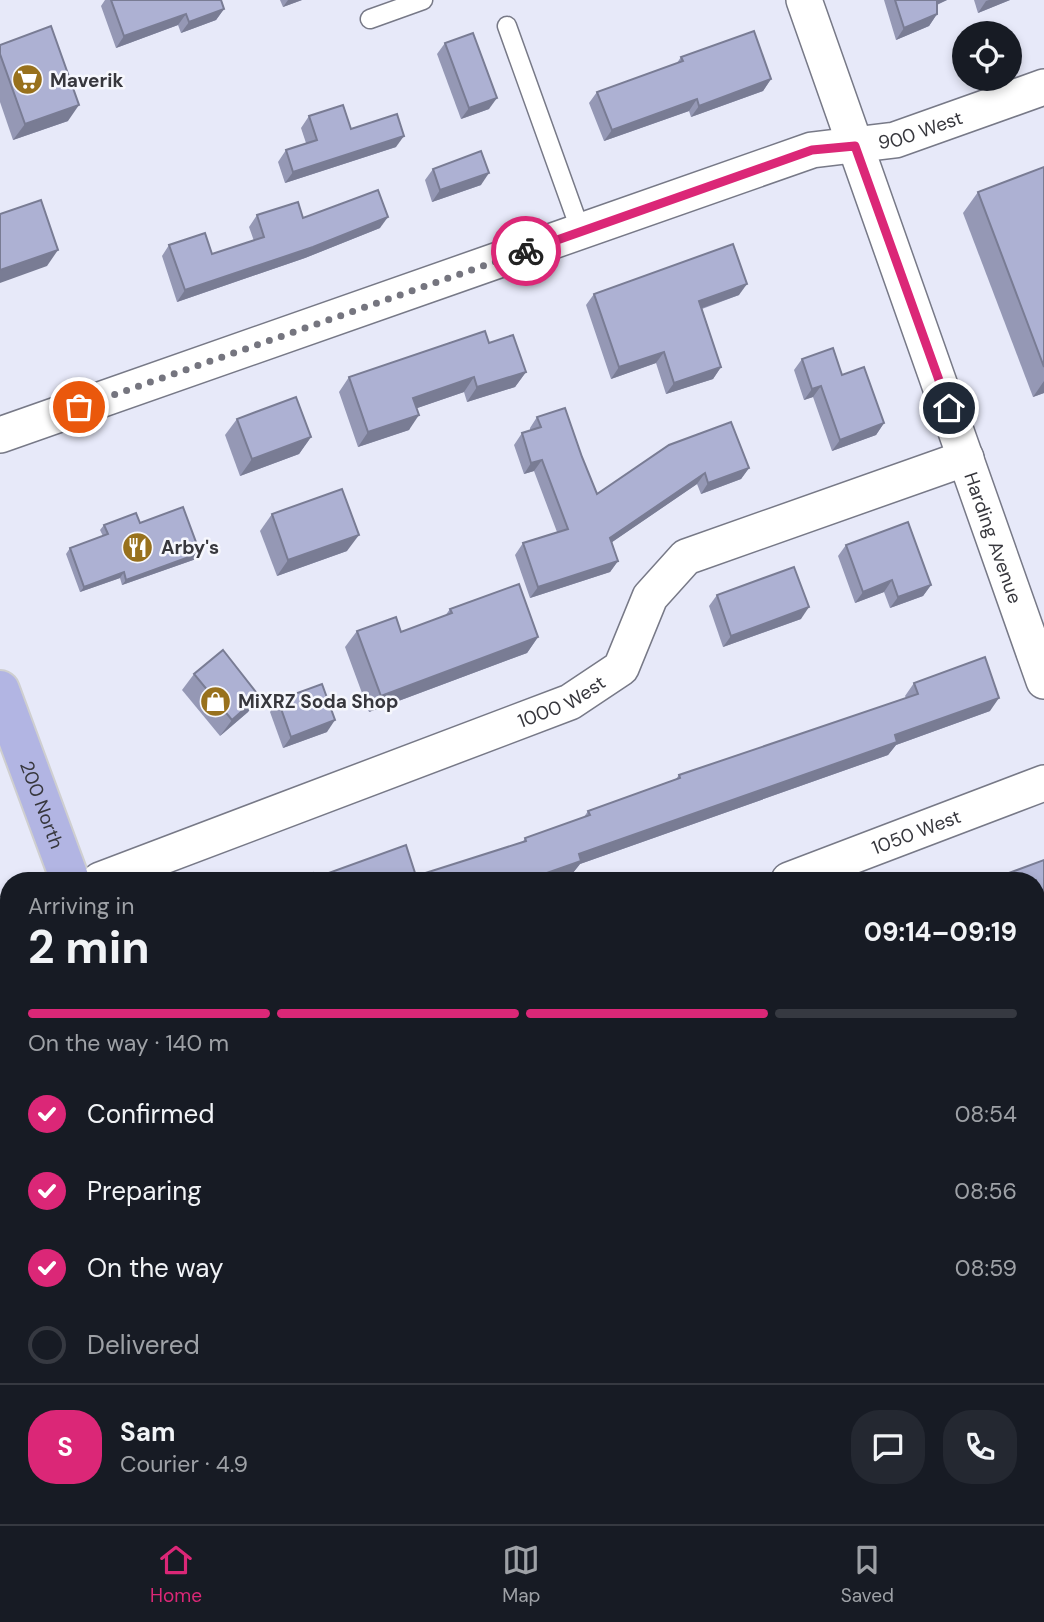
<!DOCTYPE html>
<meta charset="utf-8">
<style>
body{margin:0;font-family:"DM Sans",sans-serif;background:#242831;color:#f1f3f6;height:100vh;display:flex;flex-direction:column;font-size:26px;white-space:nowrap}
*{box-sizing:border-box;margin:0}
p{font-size:23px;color:#9ea1a6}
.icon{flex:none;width:38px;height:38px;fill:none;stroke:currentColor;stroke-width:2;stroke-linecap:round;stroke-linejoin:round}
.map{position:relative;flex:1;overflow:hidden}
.panel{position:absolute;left:0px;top:872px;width:1045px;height:653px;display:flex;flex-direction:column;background:#171b24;border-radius:28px 28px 0 0;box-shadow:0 4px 10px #0003}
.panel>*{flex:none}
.buttons{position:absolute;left:952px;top:21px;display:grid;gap:14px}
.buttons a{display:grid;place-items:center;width:70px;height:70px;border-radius:50%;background:#171b24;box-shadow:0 4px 10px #0003;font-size:35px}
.pin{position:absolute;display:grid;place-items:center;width:60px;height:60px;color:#fff;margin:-30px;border:4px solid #fff;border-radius:50%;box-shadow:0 2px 7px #0007}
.courier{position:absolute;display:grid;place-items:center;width:70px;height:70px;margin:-35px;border:5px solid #db2777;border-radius:50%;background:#fff;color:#222;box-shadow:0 2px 9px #0007}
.overview em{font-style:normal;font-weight:700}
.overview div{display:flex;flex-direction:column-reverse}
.overview{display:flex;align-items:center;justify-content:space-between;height:119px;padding:0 28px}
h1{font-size:46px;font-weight:700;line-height:52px}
.bar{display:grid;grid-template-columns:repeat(4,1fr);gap:10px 7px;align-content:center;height:84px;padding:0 28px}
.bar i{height:9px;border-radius:5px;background:#363941}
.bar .current{background:#db2777}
.bar p{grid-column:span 4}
.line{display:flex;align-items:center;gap:18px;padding:0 28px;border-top:2px solid #363941}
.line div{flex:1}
.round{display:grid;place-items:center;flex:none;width:74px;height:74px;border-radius:28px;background:#242831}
ol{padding:0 28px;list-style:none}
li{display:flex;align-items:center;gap:21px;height:77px}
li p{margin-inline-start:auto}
li .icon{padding:7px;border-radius:50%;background:#db2777;color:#fff;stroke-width:4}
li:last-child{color:#9ea1a6}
li i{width:38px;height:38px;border:4px solid #363941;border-radius:50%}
.dock{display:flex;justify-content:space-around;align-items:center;height:98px;border-top:2px solid #363941;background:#171b24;font-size:19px;color:#9ea1a6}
.dock a{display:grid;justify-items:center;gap:4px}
.dock .current{color:#db2777}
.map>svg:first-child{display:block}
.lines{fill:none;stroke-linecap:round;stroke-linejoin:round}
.lane-casing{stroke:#777987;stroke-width:21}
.street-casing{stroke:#777987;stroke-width:38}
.primary-casing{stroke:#cfcfd0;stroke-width:42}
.lane{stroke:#fff;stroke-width:18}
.street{stroke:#fff;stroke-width:35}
.primary{stroke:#b2b5e3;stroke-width:38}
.wall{fill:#9598b5}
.shaded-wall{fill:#797c94}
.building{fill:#adb1d3;stroke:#797c94;stroke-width:2}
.done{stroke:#75757f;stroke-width:7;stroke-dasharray:0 12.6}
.route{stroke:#db2777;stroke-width:9}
.labels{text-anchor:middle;stroke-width:5;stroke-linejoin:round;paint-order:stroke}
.poi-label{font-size:19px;font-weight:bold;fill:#37373d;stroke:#f6f7fd;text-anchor:start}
.street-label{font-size:19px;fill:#37373d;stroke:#f6f7fd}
</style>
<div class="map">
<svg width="1044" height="1524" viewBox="0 0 1044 1524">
<rect width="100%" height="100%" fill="#e7e9f9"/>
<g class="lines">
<defs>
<g id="lane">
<path d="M370,19l53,-19"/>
<path d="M507,26l74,206"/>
<path d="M0,1007l9,-3"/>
<path d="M0,1098l9,-4"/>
<path d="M0,1151l9,2"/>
<path d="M0,1349l9,-3"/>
<path d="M0,1424l9,24"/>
<path d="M70,1516l3,8"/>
<path d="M177,1516l3,8"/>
</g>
<g id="street">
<path id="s1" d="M804,0l240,681"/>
<path id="s2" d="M0,435l812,-285 83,-10 149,-53"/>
<path id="s3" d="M100,880l470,-178 51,-34 29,-71 36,-40 280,-99"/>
<path id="s4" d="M789,880l255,-97"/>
<path d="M0,916l9,-3"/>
<path d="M1036,1242l8,-3"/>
<path d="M0,1424l9,-3"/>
</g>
<g id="primary">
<path id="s5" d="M0,690l70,190"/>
<path d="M291,1516l2,8"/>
</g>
</defs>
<use href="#lane" class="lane-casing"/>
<use href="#street" class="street-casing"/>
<use href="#primary" class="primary-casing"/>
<use href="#lane" class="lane"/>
<use href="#street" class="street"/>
<use href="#primary" class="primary"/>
</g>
<g class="wall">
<path d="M105,0h116l3,9 -8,11 -35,13 -3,-8 -62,23 -15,-42z"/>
<path d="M280,0h22l-19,7z"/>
<path d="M884,0h63l-10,5v9l-8,12 -33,14z"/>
<path d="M974,0h36l-32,13z"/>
<path d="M445,43l44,66 -28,10 -24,-65z"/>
<path d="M0,45l68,76 -55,19 -13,-38z"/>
<path d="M681,57l90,22 -8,12 -72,26 -2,-6 -85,30 -15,-38 8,-11 80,-29z"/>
<path d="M309,116l42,13 45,18 -111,36 -7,-21 8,-12 20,-7 -5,-15z"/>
<path d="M1044,167v226l-11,4 -70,-184 15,-21z"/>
<path d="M433,169l48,16 -49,17 -7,-22z"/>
<path d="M257,215l46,3 77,10 -75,30 -128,44 -15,-46 7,-11 43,9 42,-13 -5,-14z"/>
<path d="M594,294l145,1 -37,14 19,58 -8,12 -47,15 -10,-31 -45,16 -25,-74z"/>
<path d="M489,343l37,29 -11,15 -48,15 -3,-10 -47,16 -8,22 -51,17 -19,-55 10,-15z"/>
<path d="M802,359l40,16 42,48 -8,12 -44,16 -19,-54 -9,3 -10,-30z"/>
<path d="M537,417l45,40 15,37 72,-49 80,23 -8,11 -40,15 -4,-10 -85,58 6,19 -8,11 -80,26 -15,-43 8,-12 34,-11 -23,-61 -10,3 -10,-29 8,-12 8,-2v-3z"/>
<path d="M237,419l74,18 -12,17 -59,22 -15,-41z"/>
<path d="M272,514l75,37 -70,25 -17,-45z"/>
<path d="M140,523l56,36 -74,26 -2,-7 -40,14 -14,-38 4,-6 33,-12 -3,-6 4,-5z"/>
<path d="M846,545l85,40 -8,11 -33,12 -6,-16 -29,11 -17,-47z"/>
<path d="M717,595l84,24 -78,28 -14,-41z"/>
<path d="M450,609l88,28 -11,16 -158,59 -24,-65 12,-16 44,1 44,-16z"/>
<path d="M194,674l65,22 -11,16 -28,24 -38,-46z"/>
<path d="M914,683l76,28 -94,34 -8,10 -308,109 -8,10 -257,4 101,-2 107,-34 2,-4 59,-21 4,-6 88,-32 3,-4 227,-77 -1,-2z"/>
<path d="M278,700l49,32 -44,16 -13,-36z"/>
<path d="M1044,1061v93l-8,3v-93z"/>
<path d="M1044,1327v67l-3,-8z"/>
<path d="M94,1516h64l3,8h-64z"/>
<path d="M943,1516l50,8h-56z"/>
</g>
<g class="shaded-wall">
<path d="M288,0h14l-19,7z"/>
<path d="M934,0h13l-18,8z"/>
<path d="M989,0h21l-32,13 8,-12z"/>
<path d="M224,9l-8,11 -35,13 8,-11z"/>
<path d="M186,14l-8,11 -62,23 8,-12z"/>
<path d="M937,14l-8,12 -33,14 8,-12z"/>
<path d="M771,79l-8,12 -72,26 8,-11z"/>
<path d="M497,98l-8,11 -28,10 8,-11z"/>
<path d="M697,99l-8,12 -85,30 8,-11z"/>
<path d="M79,105l-11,16 -55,19 12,-16z"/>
<path d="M404,136l-8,11 -111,36 8,-11z"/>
<path d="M489,173l-8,12 -49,17 8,-12z"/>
<path d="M388,217l-8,11 -75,30 -128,44 8,-12z"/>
<path d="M58,250l-11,16 -47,17v-13z"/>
<path d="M747,284l-8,11 -48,17 8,-11z"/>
<path d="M664,352l-8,11 -45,16 8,-12z"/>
<path d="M721,367l-8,12 -47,15 8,-11z"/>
<path d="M526,372l-11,15 -48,15 10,-15z"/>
<path d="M474,377l-10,15 -61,21 10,-15z"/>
<path d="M1044,381v12l-11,4z"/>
<path d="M821,386l-8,11 -9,3 8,-11z"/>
<path d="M419,415l-10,15 -51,17 10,-15z"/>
<path d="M884,423l-8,12 -44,16 8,-11z"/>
<path d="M311,437l-12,17 -59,22 12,-17z"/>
<path d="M542,460l-8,11 -10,3 7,-11z"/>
<path d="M749,468l-8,11 -40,15 7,-11z"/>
<path d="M705,473l-8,11 -95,65 8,-11z"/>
<path d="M359,535l-12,16 -70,25 11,-16z"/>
<path d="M200,553l-4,6 -74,26 4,-5z"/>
<path d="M618,561l-8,11 -80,26 8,-11z"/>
<path d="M124,572l-4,6 -40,14 4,-5z"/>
<path d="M892,580l-8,12 -29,11 8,-11z"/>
<path d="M931,585l-8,11 -33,12 8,-11z"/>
<path d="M809,607l-8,12 -78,28 8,-11z"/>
<path d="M538,637l-11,16 -158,59 12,-16z"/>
<path d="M259,696l-11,16 -28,24 12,-16z"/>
<path d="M999,698l-9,13 -94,34 -8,10 -308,109 -8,10 -17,6h-28l52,-26 316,-119z"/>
<path d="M335,720l-8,12 -44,16 8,-11z"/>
<path d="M1044,923v8l-8,3v-8z"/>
<path d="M9,1069v13l-9,3v-12z"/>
<path d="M1044,1146v8l-8,3v-9z"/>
<path d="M0,1315l9,4 -1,16h-3l-5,-2z"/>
<path d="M1044,1376v6l-3,4 -5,2v-9z"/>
<path d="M668,1516h8l-11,4z"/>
</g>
<g class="building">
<path d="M111,0h110l3,9 -35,13 -3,-8 -62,22z"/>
<path d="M895,0h42v14l-33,14z"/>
<path d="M51,26l28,79 -54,19 -25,-70v-9z"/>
<path d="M754,31l17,48 -72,27 -2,-7 -85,31 -15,-38 86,-31 -2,-4z"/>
<path d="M473,33l24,65 -28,10 -24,-65z"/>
<path d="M343,105l8,24 46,-15 7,22 -111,36 -7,-22 31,-10 -8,-24z"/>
<path d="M481,151l8,22 -49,17 -7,-21z"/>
<path d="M1044,167v200l-66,-175z"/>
<path d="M378,190l10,27 -75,30 -128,43 -16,-45 36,-12 7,21 52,-17 -7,-22 41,-13 5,16z"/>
<path d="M41,200l17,50 -58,20v-56z"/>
<path d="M733,244l14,40 -48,17 22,66 -47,16 -10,-31 -45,15 -25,-73z"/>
<path d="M485,331l4,12 24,-8 13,37 -49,15 -3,-10 -61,21 6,17 -51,17 -19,-55z"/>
<path d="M833,348l9,27 22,-8 20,56 -44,17 -19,-54 -9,3 -10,-30z"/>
<path d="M296,397l15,40 -59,22 -15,-40z"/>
<path d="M565,408l17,49 15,37 72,-49 62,-23 18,46 -41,15 -3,-10 -95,65 8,23 -80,26 -15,-44 45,-14 -26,-69 -11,3 -9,-30 19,-6 -4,-10z"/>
<path d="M342,489l17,46 -71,25 -16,-46z"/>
<path d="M183,507l17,46 -74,27 -2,-8 -40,15 -14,-39 38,-14 -4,-9 32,-12 4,10z"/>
<path d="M908,522l23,63 -33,12 -6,-17 -29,12 -17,-47z"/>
<path d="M794,567l15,40 -78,29 -14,-41z"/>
<path d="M519,584l19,53 -157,59 -24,-65 39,-14 5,15 51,-19 -2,-4z"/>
<path d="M223,650l36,46 -27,24 -38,-46z"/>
<path d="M985,657l14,41 -104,37 2,7 -318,112 2,7 -54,19h-234l20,-7 2,5 91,-33 10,31 110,-35 -1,-3 65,-23 -2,-4 92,-33 -1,-3 239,-81 -4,-11z"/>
<path d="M322,684l13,36 -44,17 -13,-37z"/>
<path d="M1044,860v63l-8,3v-46h-46z"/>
<path d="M9,1015v54l-9,4v-55z"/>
<path d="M1044,1061v85l-8,2v-43l5,-2 -5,-13v-26z"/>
<path d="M9,1176v143l-9,-4v-136z"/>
<path d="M1044,1327v49l-8,3v-49z"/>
<path d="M100,1516h58l3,8h-58z"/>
<path d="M509,1516h73l4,8h-86l-1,-5z"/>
<path d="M943,1516h48l2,8h-47z"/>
<path d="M32,1518l2,6h-18z"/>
</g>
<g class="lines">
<path class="done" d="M79,407l447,-156"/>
<path class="route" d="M526,251l286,-101 43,-4 94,262"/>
</g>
<defs>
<symbol id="supermarket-disc" viewBox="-11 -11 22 22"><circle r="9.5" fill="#98711d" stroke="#f6f7fd"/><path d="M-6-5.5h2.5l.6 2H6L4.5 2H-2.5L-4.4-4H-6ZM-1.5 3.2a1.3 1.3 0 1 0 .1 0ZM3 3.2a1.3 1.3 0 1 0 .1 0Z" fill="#fff"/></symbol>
<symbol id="restaurant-disc" viewBox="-11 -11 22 22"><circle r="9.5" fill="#98711d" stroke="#f6f7fd"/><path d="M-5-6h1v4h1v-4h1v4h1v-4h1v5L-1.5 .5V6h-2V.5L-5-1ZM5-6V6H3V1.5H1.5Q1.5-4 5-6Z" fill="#fff"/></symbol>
<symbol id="shop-disc" viewBox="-11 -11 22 22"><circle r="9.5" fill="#98711d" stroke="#f6f7fd"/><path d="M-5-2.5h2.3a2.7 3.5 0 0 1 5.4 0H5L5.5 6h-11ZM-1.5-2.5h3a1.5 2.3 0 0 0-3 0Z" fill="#fff"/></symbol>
</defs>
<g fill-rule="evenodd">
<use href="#supermarket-disc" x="10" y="62" width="35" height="35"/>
<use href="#restaurant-disc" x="120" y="530" width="35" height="35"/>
<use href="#shop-disc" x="198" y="684" width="35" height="35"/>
</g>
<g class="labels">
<g class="poi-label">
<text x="50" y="87">Maverik</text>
<text x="161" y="554">Arby's</text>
<text x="238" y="708">MiXRZ Soda Shop</text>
</g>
<g class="street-label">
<text dy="7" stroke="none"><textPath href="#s2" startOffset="971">900 West</textPath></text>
<text dy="7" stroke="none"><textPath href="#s1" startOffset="570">Harding Avenue</textPath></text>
<text dy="7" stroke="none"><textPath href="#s3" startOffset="495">1000 West</textPath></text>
<text dy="7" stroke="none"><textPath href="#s5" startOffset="122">200 North</textPath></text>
<text dy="7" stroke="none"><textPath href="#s4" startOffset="136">1050 West</textPath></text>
</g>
</g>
</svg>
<div class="buttons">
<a><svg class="icon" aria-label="locate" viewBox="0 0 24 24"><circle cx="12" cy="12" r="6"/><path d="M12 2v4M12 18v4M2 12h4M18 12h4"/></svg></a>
</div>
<div class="pin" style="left:79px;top:407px;background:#ea580c"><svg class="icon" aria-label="bag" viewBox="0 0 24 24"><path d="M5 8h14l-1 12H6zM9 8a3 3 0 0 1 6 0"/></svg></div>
<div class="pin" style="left:949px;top:408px;background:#1f2937"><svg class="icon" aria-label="home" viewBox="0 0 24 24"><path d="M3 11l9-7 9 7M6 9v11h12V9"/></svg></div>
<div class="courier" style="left:526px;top:251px"><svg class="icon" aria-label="bike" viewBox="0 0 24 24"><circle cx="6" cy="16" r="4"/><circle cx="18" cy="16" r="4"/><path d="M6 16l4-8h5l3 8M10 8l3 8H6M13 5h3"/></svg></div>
<section class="panel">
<div class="overview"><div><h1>2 min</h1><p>Arriving in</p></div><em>09:14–09:19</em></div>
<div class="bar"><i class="current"></i><i class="current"></i><i class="current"></i><i></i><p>On the way · 140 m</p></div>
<ol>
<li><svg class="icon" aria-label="check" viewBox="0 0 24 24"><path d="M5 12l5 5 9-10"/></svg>Confirmed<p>08:54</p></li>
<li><svg class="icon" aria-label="check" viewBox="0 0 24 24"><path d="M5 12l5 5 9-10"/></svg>Preparing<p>08:56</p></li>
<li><svg class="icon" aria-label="check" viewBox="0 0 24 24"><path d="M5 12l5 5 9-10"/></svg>On the way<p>08:59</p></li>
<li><i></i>Delivered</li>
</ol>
<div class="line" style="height:126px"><b class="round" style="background:#db2777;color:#fff">S</b><div><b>Sam</b><p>Courier · 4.9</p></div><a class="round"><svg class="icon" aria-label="chat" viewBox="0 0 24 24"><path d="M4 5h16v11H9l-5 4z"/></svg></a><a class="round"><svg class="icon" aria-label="phone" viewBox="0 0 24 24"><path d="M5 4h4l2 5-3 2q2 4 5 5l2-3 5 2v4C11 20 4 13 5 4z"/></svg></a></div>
</section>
</div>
<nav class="dock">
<a class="current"><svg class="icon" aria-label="home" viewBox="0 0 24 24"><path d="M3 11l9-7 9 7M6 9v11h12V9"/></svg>Home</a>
<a><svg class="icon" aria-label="map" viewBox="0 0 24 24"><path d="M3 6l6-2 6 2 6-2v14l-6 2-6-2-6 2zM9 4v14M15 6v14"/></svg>Map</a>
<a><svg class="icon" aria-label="saved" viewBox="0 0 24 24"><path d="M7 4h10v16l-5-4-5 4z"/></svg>Saved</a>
</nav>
